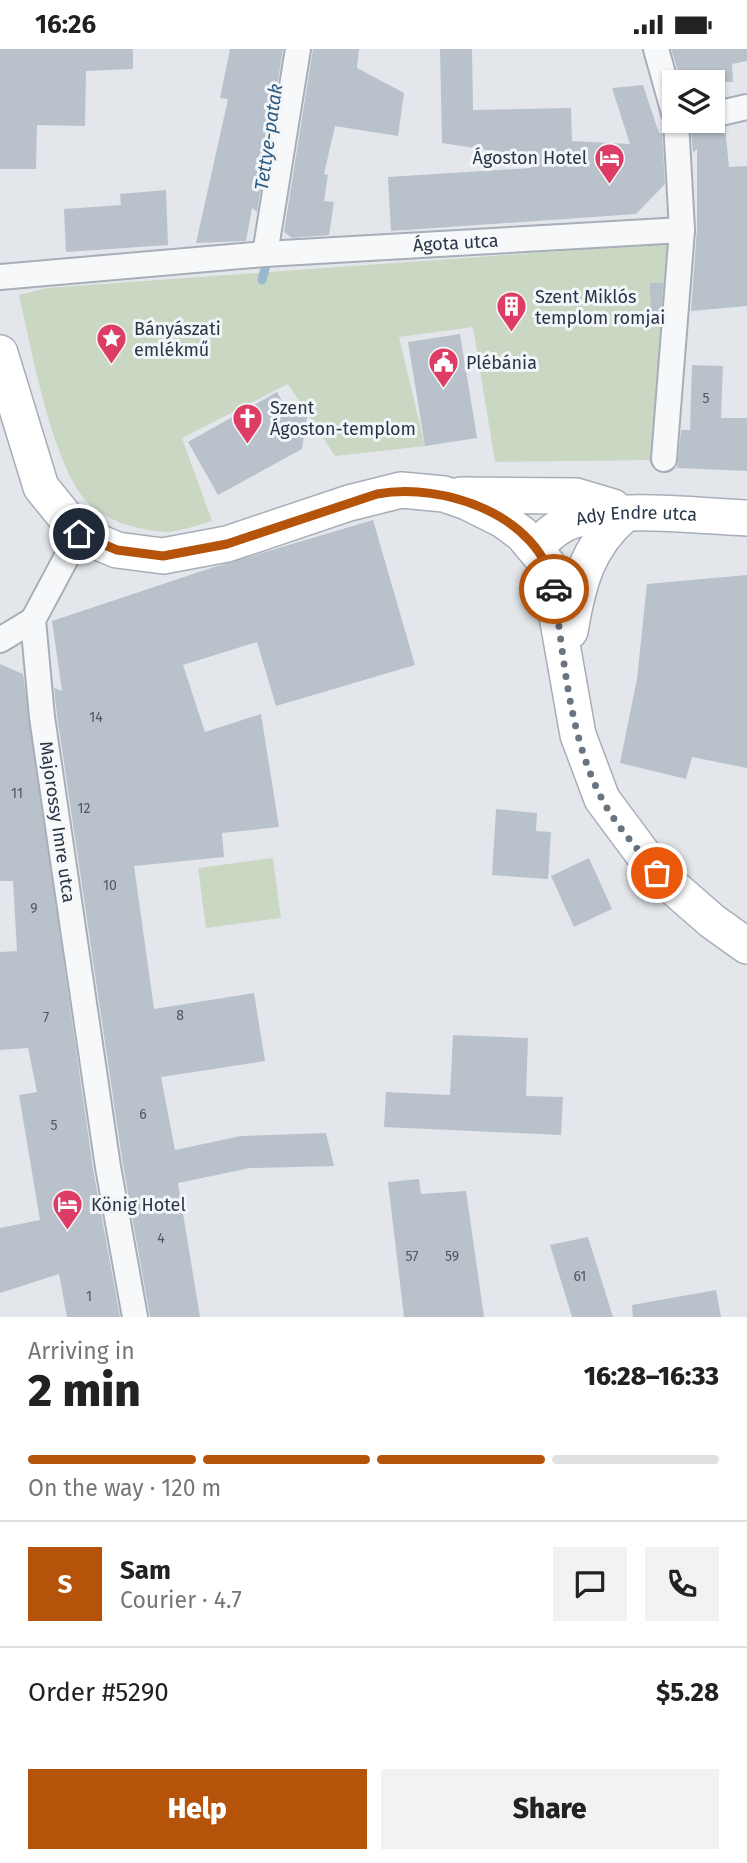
<!DOCTYPE html>
<meta charset="utf-8">
<style>
body{margin:0;font-family:"Fira Sans",sans-serif;background:#f2f2f2;color:#222;height:100vh;display:flex;flex-direction:column;font-size:26px;white-space:nowrap}
*{box-sizing:border-box;margin:0}
p{font-size:23px;color:#767676}
.icon{flex:none;width:38px;height:38px;fill:none;stroke:currentColor;stroke-width:2;stroke-linecap:round;stroke-linejoin:round}
.map{position:relative;height:1268px;overflow:hidden}
.drawer{display:flex;flex-direction:column;background:#fff;flex:1}
.drawer>*{flex:none}
.controls{position:absolute;left:662px;top:21px;display:grid;gap:14px}
.controls a{display:grid;place-items:center;width:63px;height:63px;border-radius:0px;background:#fff;box-shadow:0 2px 5px #0004;font-size:35px}
.pin{position:absolute;display:grid;place-items:center;width:60px;height:60px;color:#fff;margin:-30px;border:4px solid #fff;border-radius:50%;box-shadow:0 2px 7px #0007}
.courier{position:absolute;display:grid;place-items:center;width:70px;height:70px;margin:-35px;border:5px solid #b45309;border-radius:50%;background:#fff;color:#222;box-shadow:0 2px 9px #0007}
.head em{font-style:normal;font-weight:800}
.head div{display:flex;flex-direction:column-reverse}
.head{display:flex;align-items:center;justify-content:space-between;height:119px;padding:0 28px}
h1{font-size:46px;font-weight:800;line-height:52px}
.bar{display:grid;grid-template-columns:repeat(4,1fr);gap:10px 7px;align-content:center;height:84px;padding:0 28px}
.bar i{height:9px;border-radius:5px;background:#e0e0e0}
.bar .active{background:#b45309}
.bar p{grid-column:span 4}
.line{display:flex;align-items:center;gap:18px;padding:0 28px;border-top:2px solid #e0e0e0}
.line div{flex:1}
.round{display:grid;place-items:center;flex:none;width:74px;height:74px;border-radius:0px;background:#f2f2f2}
.button{display:flex;gap:14px;margin-top:auto;padding:14px 28px}
.button a{flex:1;height:80px;border-radius:0px;background:#b45309;color:#fff;font-size:28px;font-weight:800;line-height:80px;text-align:center}
.button a+a{background:#f2f2f2;color:#222}
.status{display:flex;justify-content:space-between;align-items:center;height:49px;padding:0 35px;background:#fff;direction:ltr}
.status svg{height:19px;fill:currentColor}
.map>svg:first-child{display:block}
.green{fill:#cad7c3}
.lines{fill:none;stroke-linecap:round;stroke-linejoin:round}
.stream{stroke:#9ab9d0;stroke-width:9}
.building{fill:#b9c1cb}
.street-casing{stroke:#a7aeb7;stroke-width:28}
.secondary-casing{stroke:#a7aeb7;stroke-width:38}
.street{stroke:#f6f8fa;stroke-width:24}
.secondary{stroke:#fff;stroke-width:35}
.done{stroke:#697481;stroke-width:7;stroke-dasharray:0 12.6}
.route{stroke:#b45309;stroke-width:9}
.labels{text-anchor:middle;stroke-width:6;stroke-linejoin:round;paint-order:stroke}
.number-label{font-size:14px;fill:#4c5968}
.poi-label{font-size:18px;fill:#283647;stroke:#f3f6f9;text-anchor:start}
.street-label{font-size:18px;fill:#283647;stroke:#f3f6f9}
.water-label{font-size:19px;font-style:italic;fill:#2e5a7f;stroke:#f3f6f9}
</style>
<div class="status"><b>16:26</b><svg viewBox="0 0 49 12"><path d="M0 12V9h3v3zM5 12V6h3v6zM10 12V3h3v9zM15 12V0h3v12zM26 1h20v11H26zM47 4h2v5h-2z"/></svg></div>
<div class="map">
<svg width="747" height="1268" viewBox="0 0 747 1268">
<rect width="100%" height="100%" fill="#e3e7ec"/>
<g class="green">
<path d="M673,194l-14,217 -164,2 -22,-135 -74,10 26,109 -90,10 -47,-72 -106,54 30,83c-14,4 -33,11 -47,11 -26,-2 -60,-11 -78,-30 -35,-38 -56,-155 -68,-207l28,-7z"/>
<path d="M273,809l8,60 -75,10 -8,-60z"/>
</g>
<g class="lines">
<path class="stream" d="M262,231l6,-22"/>
</g>
<g class="building">
<path d="M0,0h133v20l-47,2 -1,55 -48,-1 -1,44h-36z"/>
<path d="M230,0h53l-26,163 -5,-4 -6,33 -50,2 32,-144 -8,-1z"/>
<path d="M313,0h46l-2,19 47,25 -6,43 -63,-10 -11,48 4,1 -4,26 10,1 -5,33 -37,3 -8,-6z"/>
<path d="M440,0h32l1,61 98,-2 1,33 58,3 -18,-56 31,-3 16,48h3l3,51 -29,30 -245,17 -3,-54 143,-9 1,-11 -90,-14z"/>
<path d="M671,0h76v12l-15,3 1,18h-33l-1,-12 -20,4z"/>
<path d="M725,78l4,40 18,-1v140l-56,5 6,-82v-80l-4,4 -2,-24z"/>
<path d="M166,141l2,55 -102,7 -2,-43 57,-4 -1,-11z"/>
<path d="M650,234h13l-2,30 -10,1z"/>
<path d="M460,285l17,104 -52,8 -17,-104z"/>
<path d="M692,316l31,1 -2,52h26v53l-70,-3 4,-38h9z"/>
<path d="M277,343l6,11 20,6 4,8 -5,32 -84,46 -30,-53z"/>
<path d="M373,471l42,145 -139,41 -19,-64 -74,23 22,67 56,-18 18,113 -57,6 2,24 -90,9 20,143 100,-16 11,68 -104,16 14,73 66,-14 85,-3 8,33 -84,2 -72,15 22,134h-50l-27,-152 -66,-450 -3,-27 8,3 -10,-70 159,-53z"/>
<path d="M747,526v193l-55,-11 -6,22 -66,-16 17,-84 10,-95z"/>
<path d="M0,615l23,10 70,495 27,148h-53l-8,-43 -59,19v-65l40,-8 -21,-125 18,-3 -9,-44 -28,2v-98l17,-1 -4,-70h-13z"/>
<path d="M496,760l41,4 -1,18 15,1 -3,47 -56,-4z"/>
<path d="M589,809l23,51 -38,18 -23,-51z"/>
<path d="M453,986l75,3 -2,58 37,1 -2,38 -177,-8 2,-35 64,3z"/>
<path d="M419,1130l2,15 45,-3 18,126h-80l-16,-135z"/>
<path d="M588,1188l25,80h-41l-22,-72z"/>
<path d="M716,1241l5,27h-88l-1,-12z"/>
</g>
<g class="lines">
<defs>
<g id="street">
<path d="M656,0l18,64"/>
<path d="M712,66l35,-8"/>
<path d="M265,205l33,-205"/>
<path id="s1" d="M0,228l265,-23 417,-24"/>
<path d="M664,410l18,-229 -6,-109"/>
<path id="s2" d="M79,485l-46,86 9,97 66,450 27,150"/>
<path d="M0,591l33,-20"/>
</g>
<g id="secondary">
<path d="M0,304l41,134 38,47 38,16 46,6 64,-12 122,-41 52,-13 43,4 23,8 36,18 19,14 26,31 30,170 24,64 55,74 55,48 35,25"/>
<path d="M461,446l115,1 37,11"/>
<path id="s3" d="M536,498c11,-11 23,-23 39,-27 46,-14 123,-4 172,-2"/>
<path d="M570,582c8,-47 17,-85 55,-117"/>
</g>
</defs>
<use href="#street" class="street-casing"/>
<use href="#secondary" class="secondary-casing"/>
<use href="#street" class="street"/>
<use href="#secondary" class="secondary"/>
</g>
<g class="lines">
<path class="done" d="M554,540c10,70 15,147 48,210 14,27 37,51 55,74"/>
<path class="route" d="M79,485l38,16 46,6 64,-12 150,-50c66,-12 164,21 177,95"/>
</g>
<defs>
<symbol id="hotel-pin" viewBox="-11 -11 22 30"><path d="M0 17L-7.5 6A9.5 9.5 0 1 1 7.5 6Z" fill="#dd3c64" stroke="#f3f6f9"/><path d="M-6-4.5h1.5V1H6V5H4.5V3h-9V5H-6ZM-4 0a1.8 1.8 0 1 1 3.6 0ZM.5 0V-2.5h3Q6-2.5 6 0Z" fill="#fff"/></symbol>
<symbol id="building-pin" viewBox="-11 -11 22 30"><path d="M0 17L-7.5 6A9.5 9.5 0 1 1 7.5 6Z" fill="#dd3c64" stroke="#f3f6f9"/><path d="M-4-6H4V6H1V3H-1V6H-4ZM-2.5-4.3h1.7v1.8h-1.7ZM.8-4.3h1.7v1.8H.8ZM-2.5-1h1.7V.8h-1.7ZM.8-1h1.7V.8H.8Z" fill="#fff"/></symbol>
<symbol id="sight-pin" viewBox="-11 -11 22 30"><path d="M0 17L-7.5 6A9.5 9.5 0 1 1 7.5 6Z" fill="#dd3c64" stroke="#f3f6f9"/><path d="M0-6L1.8-2.2L6-1.7L2.9 1.2L3.7 5.4L0 3.3L-3.7 5.4L-2.9 1.2L-6-1.7L-1.8-2.2Z" fill="#fff"/></symbol>
<symbol id="civic-pin" viewBox="-11 -11 22 30"><path d="M0 17L-7.5 6A9.5 9.5 0 1 1 7.5 6Z" fill="#dd3c64" stroke="#f3f6f9"/><path d="M-.6-6.5H3V-4.5H.6V-3L4-1V1h2V6H-6V1h2V-1L-.6-3ZM-1.2 2.5V6h2.4V2.5Z" fill="#fff"/></symbol>
<symbol id="church-pin" viewBox="-11 -11 22 30"><path d="M0 17L-7.5 6A9.5 9.5 0 1 1 7.5 6Z" fill="#dd3c64" stroke="#f3f6f9"/><path d="M-1.2-6h2.4v3.5h3.3v2.4h-3.3V6h-2.4V-.1h-3.3v-2.4h3.3Z" fill="#fff"/></symbol>
</defs>
<g fill-rule="evenodd">
<use href="#hotel-pin" x="592" y="92" width="35" height="47"/>
<use href="#building-pin" x="494" y="240" width="35" height="47"/>
<use href="#sight-pin" x="94" y="272" width="35" height="47"/>
<use href="#civic-pin" x="426" y="296" width="35" height="47"/>
<use href="#church-pin" x="230" y="352" width="35" height="47"/>
<use href="#hotel-pin" x="50" y="1138" width="35" height="47"/>
</g>
<g class="labels">
<g class="number-label">
<text x="706" y="354">5</text>
<text x="96" y="673">14</text>
<text x="17" y="749">11</text>
<text x="84" y="764">12</text>
<text x="110" y="841">10</text>
<text x="34" y="864">9</text>
<text x="180" y="971">8</text>
<text x="46" y="973">7</text>
<text x="143" y="1070">6</text>
<text x="54" y="1081">5</text>
<text x="161" y="1194">4</text>
<text x="412" y="1212">57</text>
<text x="452" y="1212">59</text>
<text x="580" y="1232">61</text>
<text x="89" y="1252">1</text>
</g>
<g class="poi-label">
<text x="587" y="115" text-anchor="end">Ágoston Hotel</text>
<text x="535" y="254">Szent Miklós<tspan x="535" dy="21">templom romjai</tspan></text>
<text x="134" y="286">Bányászati<tspan x="134" dy="21">emlékmű</tspan></text>
<text x="466" y="320">Plébánia</text>
<text x="270" y="365">Szent<tspan x="270" dy="21">Ágoston-templom</tspan></text>
<text x="91" y="1162">König Hotel</text>
</g>
<g class="street-label">
<text dy="6" stroke="none"><textPath href="#s1" startOffset="457">Ágota utca</textPath></text>
<text dy="6" stroke="none"><textPath href="#s3" startOffset="110">Ady Endre utca</textPath></text>
<text dy="6" stroke="none"><textPath href="#s2" startOffset="301">Majorossy Imre utca</textPath></text>
</g>
<g class="water-label">
<text transform="translate(268 88) rotate(-82)" y="7">Tettye-patak</text>
</g>
</g>
</svg>
<div class="controls">
<a><svg class="icon" aria-label="layers" viewBox="0 0 24 24"><path d="M12 4l9 5-9 5-9-5zM3 14l9 5 9-5"/></svg></a>
</div>
<div class="pin" style="left:657px;top:824px;background:#ea580c"><svg class="icon" aria-label="bag" viewBox="0 0 24 24"><path d="M5 8h14l-1 12H6zM9 8a3 3 0 0 1 6 0"/></svg></div>
<div class="pin" style="left:79px;top:485px;background:#1f2937"><svg class="icon" aria-label="home" viewBox="0 0 24 24"><path d="M3 11l9-7 9 7M6 9v11h12V9"/></svg></div>
<div class="courier" style="left:554px;top:540px"><svg class="icon" aria-label="car" viewBox="0 0 24 24"><path d="M5 17H2v-5l4-1 3-4h7l3 4 3 1v5h-3M9 17h6M6 11h13"/><circle cx="7" cy="17" r="2"/><circle cx="17" cy="17" r="2"/></svg></div>
</div>
<section class="drawer">
<div class="head"><div><h1>2 min</h1><p>Arriving in</p></div><em>16:28–16:33</em></div>
<div class="bar"><i class="active"></i><i class="active"></i><i class="active"></i><i></i><p>On the way · 120 m</p></div>
<div class="line" style="height:126px"><b class="round" style="background:#b45309;color:#fff">S</b><div><b>Sam</b><p>Courier · 4.7</p></div><a class="round"><svg class="icon" aria-label="chat" viewBox="0 0 24 24"><path d="M4 5h16v11H9l-5 4z"/></svg></a><a class="round"><svg class="icon" aria-label="phone" viewBox="0 0 24 24"><path d="M5 4h4l2 5-3 2q2 4 5 5l2-3 5 2v4C11 20 4 13 5 4z"/></svg></a></div>
<div class="line" style="height:91px"><div>Order #5290</div><b>$5.28</b></div>
<div class="button"><a>Help</a><a>Share</a></div>
</section>
